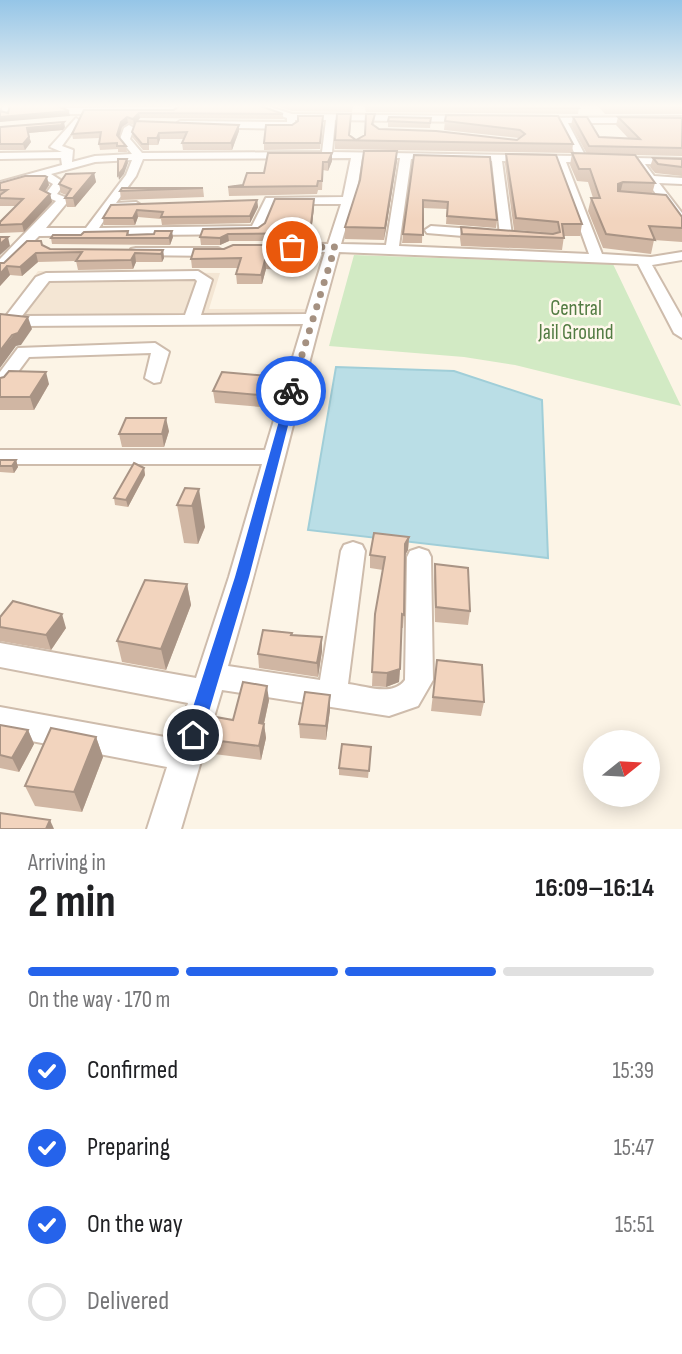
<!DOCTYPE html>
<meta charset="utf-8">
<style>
body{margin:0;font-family:"Sofia Sans Condensed",sans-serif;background:#f2f2f2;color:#202124;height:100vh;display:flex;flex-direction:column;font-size:26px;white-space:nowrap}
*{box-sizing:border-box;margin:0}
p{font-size:23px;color:#757577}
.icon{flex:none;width:38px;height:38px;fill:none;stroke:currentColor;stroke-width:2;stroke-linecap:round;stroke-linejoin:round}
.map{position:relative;height:829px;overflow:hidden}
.sheet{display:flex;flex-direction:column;background:#fff;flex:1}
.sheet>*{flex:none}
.needle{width:46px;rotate:72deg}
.tools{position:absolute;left:583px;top:730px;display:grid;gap:14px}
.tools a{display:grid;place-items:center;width:77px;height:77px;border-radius:50%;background:#fff;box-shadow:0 4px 18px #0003;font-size:35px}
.pin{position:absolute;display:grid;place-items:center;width:60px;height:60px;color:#fff;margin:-30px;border:4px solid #fff;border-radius:50%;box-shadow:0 2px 7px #0007}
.courier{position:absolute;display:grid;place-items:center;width:70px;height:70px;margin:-35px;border:5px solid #2563eb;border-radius:50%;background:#fff;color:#222;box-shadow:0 2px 9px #0007}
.summary em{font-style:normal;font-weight:700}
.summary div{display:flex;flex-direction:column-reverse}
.summary{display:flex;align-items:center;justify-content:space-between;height:119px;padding:0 28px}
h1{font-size:46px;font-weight:700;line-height:52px}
.bar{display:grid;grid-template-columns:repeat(4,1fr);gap:10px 7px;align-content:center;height:84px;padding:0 28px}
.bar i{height:9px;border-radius:5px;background:#e0e0e0}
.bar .on{background:#2563eb}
.bar p{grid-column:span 4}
ol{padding:0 28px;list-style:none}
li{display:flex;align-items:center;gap:21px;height:77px}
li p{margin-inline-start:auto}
li .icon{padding:7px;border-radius:50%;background:#2563eb;color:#fff;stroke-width:4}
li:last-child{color:#757577}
li i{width:38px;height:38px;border:4px solid #e0e0e0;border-radius:50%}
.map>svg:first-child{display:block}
.residential{fill:#f4e6d4}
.green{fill:#d2eac4}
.water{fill:#badee6;stroke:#a0ced8;stroke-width:2}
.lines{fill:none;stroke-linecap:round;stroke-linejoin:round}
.minor-casing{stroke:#cebcac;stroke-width:4}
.minor{fill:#fff;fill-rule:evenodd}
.wall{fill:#d0b6a3}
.shaded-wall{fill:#a99485}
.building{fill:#f2d4be;stroke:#a99485;stroke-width:2}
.route{fill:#2563eb}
.done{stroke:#a59181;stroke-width:7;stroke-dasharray:0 12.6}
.labels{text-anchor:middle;stroke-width:5;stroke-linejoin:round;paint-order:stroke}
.park-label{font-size:21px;fill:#527b42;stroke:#fff8ec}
</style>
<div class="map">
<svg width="682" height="829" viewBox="0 0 682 829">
<rect width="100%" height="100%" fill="#fcf4e6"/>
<path class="residential" d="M38,271l182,2 -11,36h96l-2,16 -303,-2z"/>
<path class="green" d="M354,255l259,9 68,142 -166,-41 -51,-8 -135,-11z"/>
<path class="water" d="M336,367l118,4 88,29 6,158 -240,-28z"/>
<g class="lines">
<defs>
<g id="minor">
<path d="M3,105h8l-3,11 -7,-2z"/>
<path d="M174,105h8l-7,8 -108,1 -4,-3 4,-3 105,-1z"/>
<path d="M251,105h13l28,9 177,2 4,3 -4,3 -134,-2 -3,32 244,4 -17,-33h-25l-4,-3 1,-2 151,-1v6h-114l18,34 96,2v6l-37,-1 9,12 28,2v6l-23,-1 23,30v12l-4,-1 -44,-60 -68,-2 36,92 49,3 31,-5v8l-30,5 30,53v20l-8,-5 -36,-69 -299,-12c-39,138 -70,277 -111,414l92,14 21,-129 3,-6 9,-3 9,3 3,6 -17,133c18,2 45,13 57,-4l2,-123 3,-6 9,-3 9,3 3,6 2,123 -15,26 -29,10 -167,-26 -41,139h-34l20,-62 -167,-32v-28l176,32 12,-36 -188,-36v-24l196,35 33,-101 33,-113h-262v-14h265l38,-126 -280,2 -14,-4 -3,-6 30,-39 10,-4 152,-2 14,9 -11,35 105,-1 19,-62 -43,-1 -7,-4 7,-4 46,1 13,-40h-67l-11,26 -6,4 -218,2 -34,34 -5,1v-12l56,-58 -12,-5 9,-12 -12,-7 -41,11v-6l62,-17 -1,-7 -61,1v-6l62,-1 -12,-5 26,-29 4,3 -18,25 11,4 -1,12 23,-6 37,-2 -12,-15 4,-11 5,-3 5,3 -4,11 12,14 180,-1 4,-32h-31l1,6 -5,3 -111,-2 -4,-3 4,-3 107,1v-4zM351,158l-8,39 -77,1 -14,28 -153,2 12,-18h25l6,-4 -6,-4 -20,1 20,-27 7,-17zM362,158h38l-14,87 -45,-1 16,-54zM411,159l81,2 8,74 6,4 6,-4 -10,-74 54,1 33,92 -190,-8zM132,160l-6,15 -40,53h-40l24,-29 -13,-5 8,-11 -14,-9 44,-12zM195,279l2,2 -12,34 -163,1 27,-35z"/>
<path d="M431,226l56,4 6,4 -6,4 -60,-5 -2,-3z"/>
<path d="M136,248h82l7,4 -7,4 -87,-1v-6z"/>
<path d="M155,343l14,9 -9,30 -6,1 -9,-5 6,-25 -122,4 -23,31 -6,1v-17l18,-24z"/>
</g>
</defs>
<use href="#minor" class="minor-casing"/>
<use href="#minor" class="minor"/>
</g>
<g class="wall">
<path d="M273,105h80l-1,7 -60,-1z"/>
<path d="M364,105h212l3,3 -1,6 -212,-2z"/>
<path d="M597,105h85v9h-77z"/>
<path d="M84,110h90l109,4v5l-143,-1 -3,3 102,4v6l-7,19h-49l-1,-7 2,-4h-24l-2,6h-9v5h-6l-10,-12 -1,-6 3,-8 -1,1 -6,-2 -6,4 -3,10 7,9 1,6h-9v-3l-18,1 -1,-6 1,-6 -27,1 -1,-5z"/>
<path d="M375,114l-1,11 5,4 138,11 2,-2 -75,-8 1,-9 113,-5 15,28 -1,9 -237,-4v-9l16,-17 -1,12 6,5 9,-5z"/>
<path d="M573,117l26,20 30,2 -13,-14 2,-8 64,1v38l-46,-1 19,28 -3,11 30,23v25l-28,-2 -3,14 -48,-6 -15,-37 3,-13h2l-5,-16 -11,-1 -7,-16 2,-12 15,1 -16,-29z"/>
<path d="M431,118l-1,10 -42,-1v-6z"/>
<path d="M323,123l-3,26 -56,1v-7z"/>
<path d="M0,127h65l-2,3 -35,3 3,9 -6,8h-25z"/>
<path d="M397,151v10l-13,79 -39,-1v-12z"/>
<path d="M506,154l76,70 -2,12h-16l-2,14 -101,-4 -1,-8 1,-11 94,6 -41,-3 -9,-66z"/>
<path d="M414,155l83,65 -1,8 -50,-4 1,-15 -24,-1 -1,35h-20z"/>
<path d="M653,158l29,1v17l-27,-3 -5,-6z"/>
<path d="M332,161l-4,10 -5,-1 -1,20h-4l-1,4 -88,2 -1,-9 15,-2 21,-12z"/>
<path d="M94,173l2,9 -21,25h-8l-2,-9 1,-3 -5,-2 -2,-9z"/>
<path d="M0,183l49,2 -4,7 5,2 2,8 -28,30 -24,1v-11l16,-16h-16z"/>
<path d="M203,188l1,9 -83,3 -1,-9z"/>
<path d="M257,200l1,7 -8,16 -88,2 -1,-6 -23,-2 -3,8h-31l-1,-7 8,-13z"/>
<path d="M314,207l-4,34h-81l-9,4h-19l-1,-8 58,-9z"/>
<path d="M128,231l1,4 44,2 -3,8 -118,-1 -1,-6z"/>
<path d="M42,245l8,4 113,1 1,8 -2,4h-26l-3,7 -55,1 -2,-9 -38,1 -16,14 -12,-1 -10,11v-23h4z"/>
<path d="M308,245v10l-5,16 -37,-2 -4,15h-25l-1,-10 2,-6h-46l-1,-9 33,-10z"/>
<path d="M0,378l49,6 -15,26h-34z"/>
<path d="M268,388l-7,19 -46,-4 -2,-12z"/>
<path d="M169,431l-5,16h-42l-3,-13z"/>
<path d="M0,460h16l2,7 -4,6 -14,-1z"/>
<path d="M144,468l1,7 -17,32 -13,-2 -1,-7z"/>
<path d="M185,488l20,39 -7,17 -14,-1 -7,-38z"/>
<path d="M409,537l-1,13 -3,5 -1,60 -1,13h-1l-3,54 -13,5 -14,-1 3,-72 8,-44 -13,-2v-13z"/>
<path d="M435,564l35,47 -2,14 -33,-3 -1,-44z"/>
<path d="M187,584l4,21 -25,65 -44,-8 -5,-21z"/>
<path d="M0,617l66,11 -15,22 -51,-9z"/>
<path d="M292,635l30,16 -4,26 -59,-9 -1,-14z"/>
<path d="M437,660l47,42 -3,14 -50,-5z"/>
<path d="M269,700l-5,24 2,14 -5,22 -55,-7 -2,-14 29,-19z"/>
<path d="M330,710l-4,30 -26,-2 -1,-14z"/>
<path d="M0,725l28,5 6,14 -15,28 -19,-4z"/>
<path d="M96,737l7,20 -21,55 -47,-6 -10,-20z"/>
<path d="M371,747l-3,31 -29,-3v-7z"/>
</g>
<g class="shaded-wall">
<path d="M62,105h5l-5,7 7,-1 1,5 -70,6v-5l60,-10z"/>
<path d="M139,113l1,5 -6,7 -1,-6z"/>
<path d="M127,117l1,6 -6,4 -4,14 -1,-6 4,-13z"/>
<path d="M64,122l1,5 -2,3 -35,3 -1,-5z"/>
<path d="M239,125v6l-7,19 -1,-7z"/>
<path d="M159,133l1,6 -2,6 -1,-7z"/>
<path d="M29,137l2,5 -6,8 -2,-6z"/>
<path d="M397,151v10l-13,79 1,-12z"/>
<path d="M332,153v8l-4,10v-9z"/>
<path d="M127,159l1,4 -4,11 -5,6 -1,-5z"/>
<path d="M94,173l2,9 -21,25 -2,-9z"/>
<path d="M47,177l2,8 -8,12 -1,-8z"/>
<path d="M623,182l-3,12 -5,2 3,-12z"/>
<path d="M50,194l2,8 -28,30 -2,-8z"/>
<path d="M314,199v8l-4,34v-8z"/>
<path d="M257,200l1,7 -8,16v-7z"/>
<path d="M137,210l1,7 -3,8 -2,-7z"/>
<path d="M172,231l1,6 -3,8 -1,-7z"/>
<path d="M228,234l1,7 -9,4v-7z"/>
<path d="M8,237l2,9 -10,9v-11z"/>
<path d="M308,245v10l-5,16v-10z"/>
<path d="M163,250l1,8 -2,4 -1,-8z"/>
<path d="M36,253l2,9 -16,14 -2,-9z"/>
<path d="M135,253l1,9 -3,7 -2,-9z"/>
<path d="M265,260l1,9 -4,15 -1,-9z"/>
<path d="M7,266l3,9 -10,11v-12z"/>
<path d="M28,317l4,12 -11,16 -5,1 -16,22v-17z"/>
<path d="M46,372l3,12 -15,26 -4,-13z"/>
<path d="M267,376l1,12 -7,19 -1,-12z"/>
<path d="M166,418l3,13 -5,16 -2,-13z"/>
<path d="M16,460l2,7 -4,6 -2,-7z"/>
<path d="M144,468l1,7 -17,32 -2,-7z"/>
<path d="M199,489l6,38 -7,17 -6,-38z"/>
<path d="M409,537l-1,13 -4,7 1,-13z"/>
<path d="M187,584l4,21 -25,65 -5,-21z"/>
<path d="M62,614l4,14 -15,22 -5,-15z"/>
<path d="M322,637v14l-4,26 -1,-14z"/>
<path d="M400,669l-1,13 -13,5 1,-14z"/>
<path d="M267,686l2,14 -8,37 -2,-14z"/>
<path d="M330,695v15l-4,30v-14z"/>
<path d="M264,724l2,14 -5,22 -2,-14z"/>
<path d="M28,730l6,14 -15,28 -7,-14z"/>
<path d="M96,737l7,20 -21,55 -8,-20z"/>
<path d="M50,820l4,9h-8z"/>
</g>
<g class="building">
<path d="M10,105h52l-2,2 9,4 -69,6v-6l8,2z"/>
<path d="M180,105h78l25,9 -144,-1 -6,6 -6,-2 -6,5 -4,13 9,11h-9v-3l-18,1 2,-12 -29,2 12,-24h90z"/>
<path d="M289,105h63v2z"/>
<path d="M365,105h211l3,3 -213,-1z"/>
<path d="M606,105h76v2l-75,-1z"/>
<path d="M337,114h14l-2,21 7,5 9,-5 1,-21h9l-3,10 7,5 57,2 81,9 8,-6 -5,-4 -75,-9 1,-6 112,1 15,28 -238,-4z"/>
<path d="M298,116h25l-3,27h-56l2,-18h26l6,-4z"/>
<path d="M389,117l42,1 -1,5 -42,-2z"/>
<path d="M573,117h14l12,20 41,2 -22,-22 64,1v30l-93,-2z"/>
<path d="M136,121l103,4 -8,18h-49l5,-11 -28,1 -2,5h-9v6h-6l-10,-12z"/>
<path d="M64,122l-3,3 -34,3 2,9 -6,7h-23v-17z"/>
<path d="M364,151h33l-12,77 -40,-1 15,-47z"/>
<path d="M268,153h64l-4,9h-5l-1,19h-4l-1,5 -89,1 15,-2 4,-12h17z"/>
<path d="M572,153l63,2 20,28 -32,-1 -5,2v7l48,4 16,22v11l-33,-2 6,14 -49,-6 -15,-36h9l-10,-29h-11z"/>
<path d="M506,154l50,1 26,69h-20l2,14 -102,-4 -1,-7 92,7 7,-2 -2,-10 -42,-4z"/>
<path d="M414,155l76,2 7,63 -50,-4 1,-14 -25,-2v35l-20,-1z"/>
<path d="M653,158l29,1v8l-24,-3z"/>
<path d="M118,159h9l-4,10 -5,6z"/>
<path d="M94,173l-21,25h-8l6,-9 -12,-5 7,-10z"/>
<path d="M25,176h20l2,1 -7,12 10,5 -28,30 -22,1v-3l23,-23 -23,-1v-3l7,-5h-7v-7z"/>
<path d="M122,188h81l-83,3z"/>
<path d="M275,199h39l-4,34 -82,1 -8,4 -20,-1 3,-8 55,-1 7,-5z"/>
<path d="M257,200l-7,16 -89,1 2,-5 -26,-2 -4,8h-30l8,-13z"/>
<path d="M128,231l-1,4 27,-1 1,-3h17l-3,7h-118l2,-3h28l3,-3z"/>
<path d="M0,237h8l-8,7z"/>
<path d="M27,241h14l1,4 8,4 113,1 -2,4 -26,-1 -4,7 -55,1 6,-9 -46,1 -16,14 -13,-1 -7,8v-11h4z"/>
<path d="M233,245h75l-5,16 -38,-1 -4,15 -25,-1 5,-16 -50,1 3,-10h30z"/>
<path d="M0,314l28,3 -10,16 -6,2 -12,16z"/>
<path d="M9,371l37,1 -16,25h-30v-19l4,-1z"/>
<path d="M222,372l45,4 -7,19 -47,-4z"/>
<path d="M126,418h40l-4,16h-43z"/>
<path d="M0,460h16l-4,6h-12z"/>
<path d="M134,463l10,5 -18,32 -12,-2z"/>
<path d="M185,488l14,1 -7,17 -15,-1z"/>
<path d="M374,533l35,4 -4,7 -1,71 -2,-1 -2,55 -13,4 -15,-1 3,-58 10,-57 -15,-2z"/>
<path d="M435,564l33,4 2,43 -34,-4z"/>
<path d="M145,580l42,4 -26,65 -44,-8z"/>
<path d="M13,601l49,13 -16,21 -46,-8v-10z"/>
<path d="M263,630l29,3 -1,2 31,2 -5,26 -59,-9z"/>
<path d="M437,660l45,5 2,37 -51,-5z"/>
<path d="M243,682l24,4 -8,37 5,1 -5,22 -55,-7 6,-23 23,4z"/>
<path d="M305,692l25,3 -4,31 -27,-2z"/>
<path d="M0,725l28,5 -16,28 -12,-3z"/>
<path d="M51,728l45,9 -22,55 -49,-6z"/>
<path d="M342,744l29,3 -2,24 -30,-3z"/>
<path d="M0,813l50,7 -4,9h-46z"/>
</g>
<linearGradient id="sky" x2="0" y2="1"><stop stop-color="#95c5e7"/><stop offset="0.48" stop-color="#fefaf4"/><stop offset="1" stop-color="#fefaf4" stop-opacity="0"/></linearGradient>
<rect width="682" height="221" fill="url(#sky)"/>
<path class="route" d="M288,389l9,2 -48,186 -47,158 -2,6 -7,2 -6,-2 -3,-6 51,-158z"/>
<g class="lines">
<path class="done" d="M291,391l44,-144h-43"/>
</g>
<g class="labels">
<g class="park-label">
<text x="576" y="315">Central<tspan x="576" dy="24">Jail Ground</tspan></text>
</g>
</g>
</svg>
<div class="tools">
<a><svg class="needle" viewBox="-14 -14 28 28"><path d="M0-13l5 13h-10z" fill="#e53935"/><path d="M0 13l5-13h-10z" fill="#757577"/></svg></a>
</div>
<div class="pin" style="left:292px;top:247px;background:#ea580c"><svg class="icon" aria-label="bag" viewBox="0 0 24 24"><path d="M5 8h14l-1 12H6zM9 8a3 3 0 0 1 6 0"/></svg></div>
<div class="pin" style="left:193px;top:735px;background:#1f2937"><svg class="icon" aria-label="home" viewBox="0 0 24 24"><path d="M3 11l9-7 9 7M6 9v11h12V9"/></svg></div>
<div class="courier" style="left:291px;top:391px"><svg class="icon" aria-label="bike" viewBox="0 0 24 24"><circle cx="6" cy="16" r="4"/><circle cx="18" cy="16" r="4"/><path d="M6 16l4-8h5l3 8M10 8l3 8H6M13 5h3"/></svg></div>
</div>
<section class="sheet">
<div class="summary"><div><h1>2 min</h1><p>Arriving in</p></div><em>16:09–16:14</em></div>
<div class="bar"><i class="on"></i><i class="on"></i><i class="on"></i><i></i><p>On the way · 170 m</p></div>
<ol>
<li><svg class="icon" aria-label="check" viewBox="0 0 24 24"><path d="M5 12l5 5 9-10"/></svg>Confirmed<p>15:39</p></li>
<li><svg class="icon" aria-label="check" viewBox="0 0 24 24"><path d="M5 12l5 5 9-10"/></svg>Preparing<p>15:47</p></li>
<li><svg class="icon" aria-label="check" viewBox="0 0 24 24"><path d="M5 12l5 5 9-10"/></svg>On the way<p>15:51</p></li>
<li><i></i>Delivered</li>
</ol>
</section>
